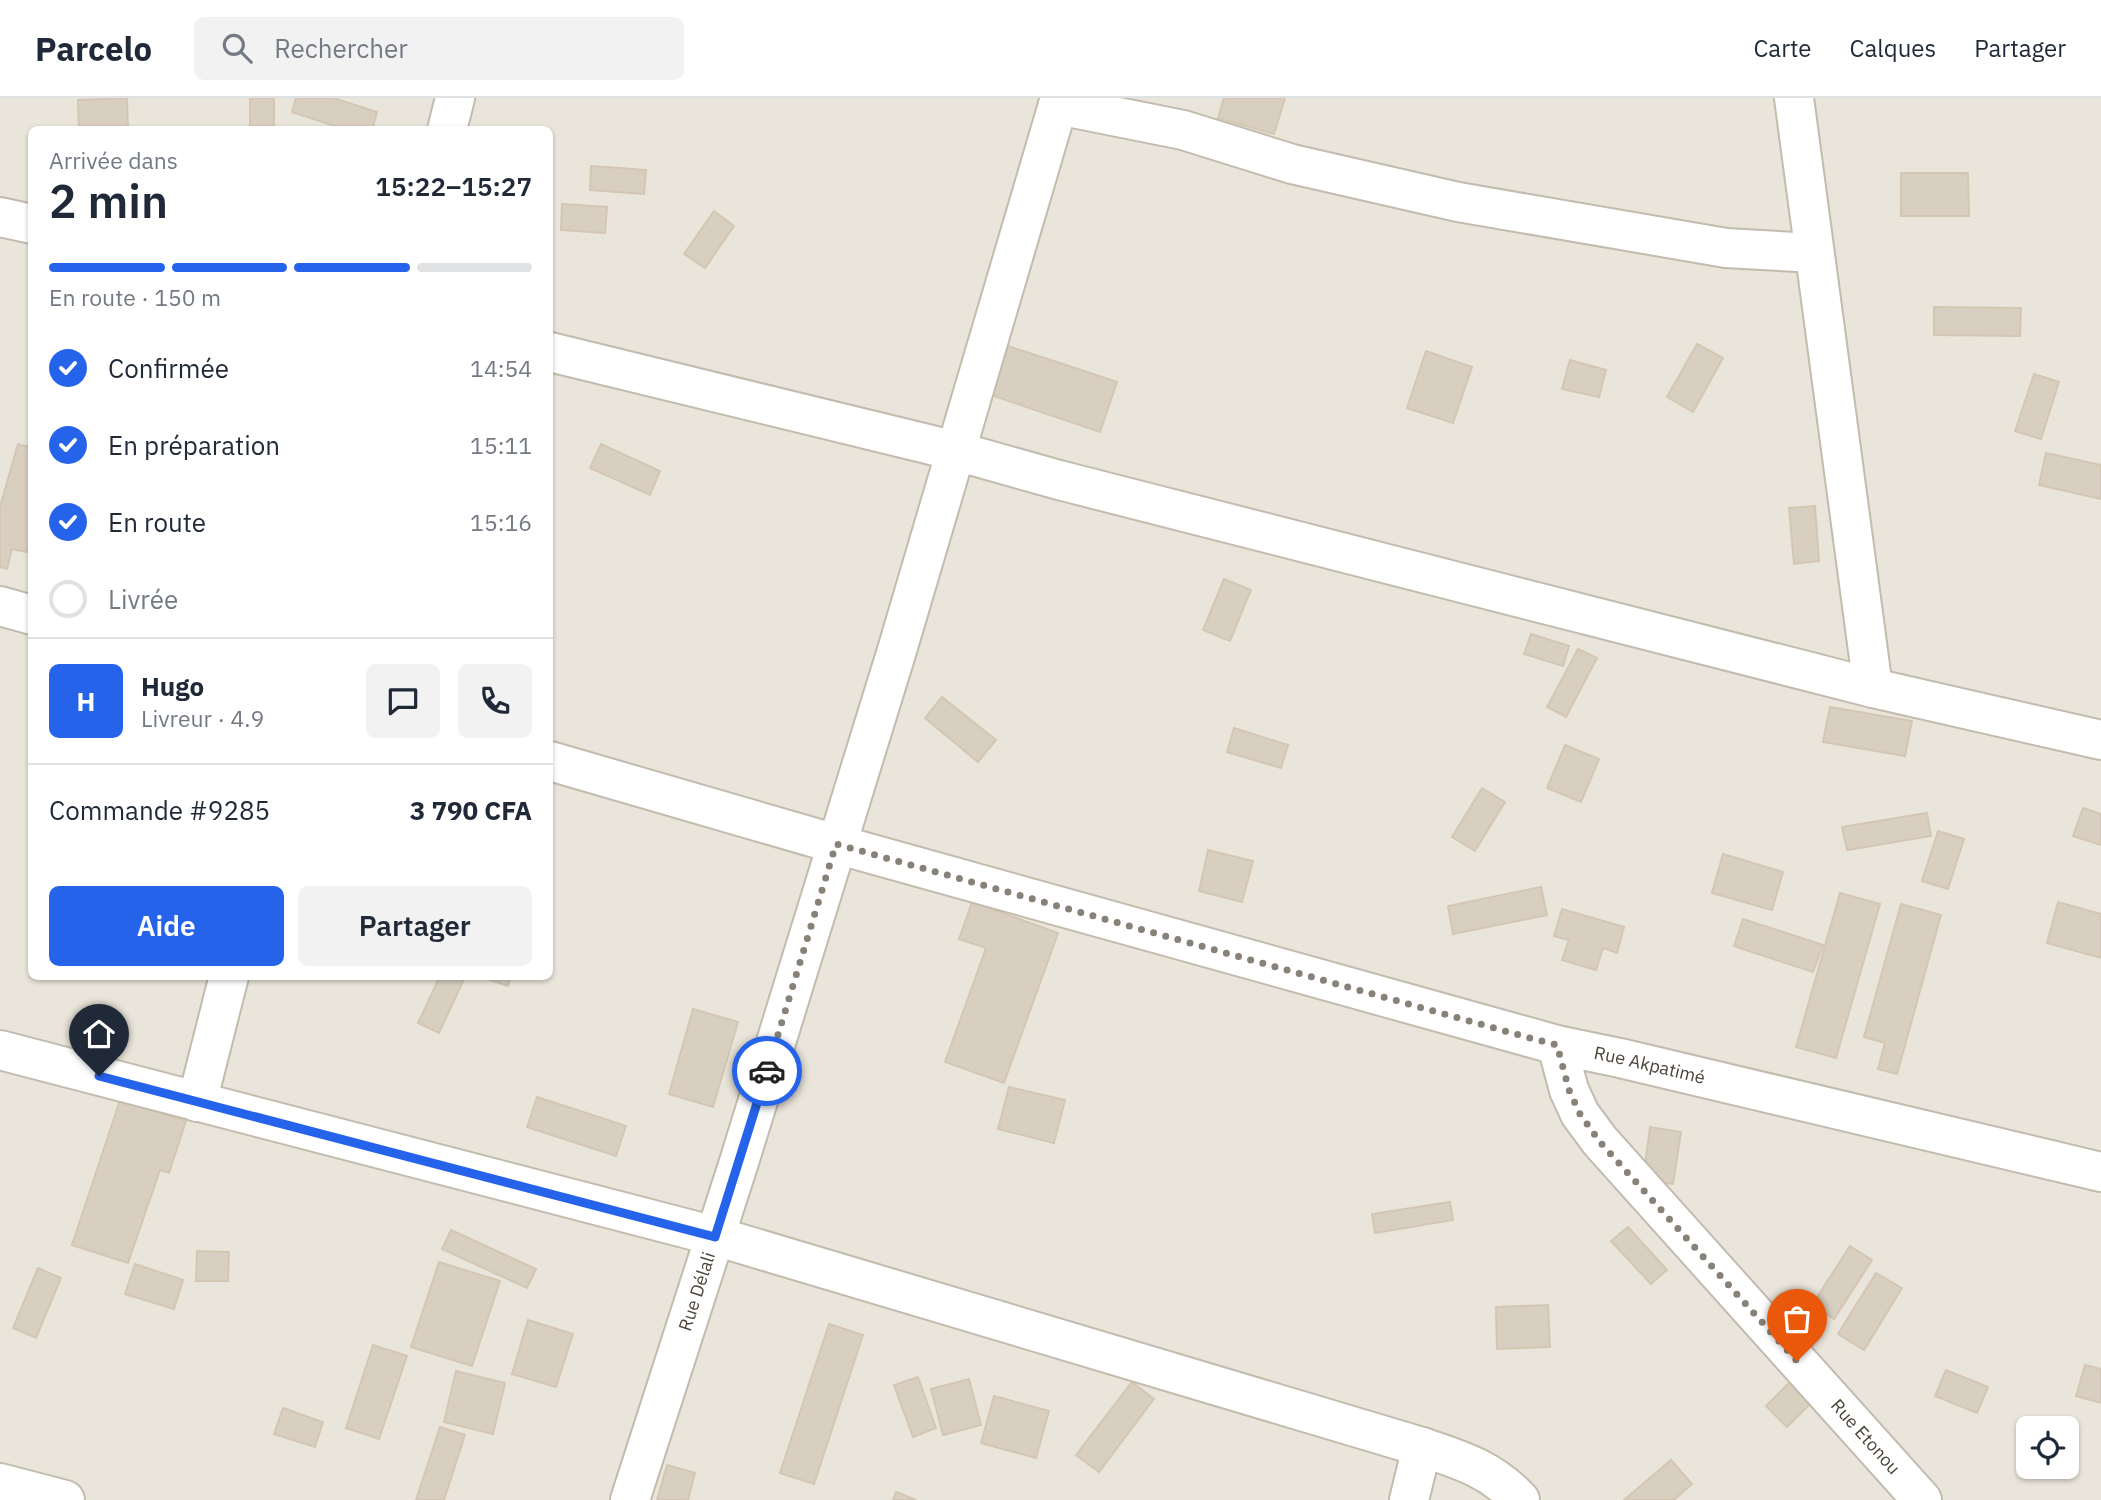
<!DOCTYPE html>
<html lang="fr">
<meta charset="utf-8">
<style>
body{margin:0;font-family:"IBM Plex Sans",sans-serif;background:#f2f2f3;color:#1f2937;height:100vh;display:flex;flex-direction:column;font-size:26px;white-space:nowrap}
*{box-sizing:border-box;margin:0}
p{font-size:23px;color:#747a83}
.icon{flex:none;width:38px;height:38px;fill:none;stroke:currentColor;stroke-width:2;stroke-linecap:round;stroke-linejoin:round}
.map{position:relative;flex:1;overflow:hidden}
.drawer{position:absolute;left:28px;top:28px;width:525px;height:854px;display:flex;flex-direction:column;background:#fff;border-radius:10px;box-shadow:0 2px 5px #0004}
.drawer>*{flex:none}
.fabs{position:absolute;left:2016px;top:1318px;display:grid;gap:14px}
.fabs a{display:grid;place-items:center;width:63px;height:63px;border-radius:10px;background:#fff;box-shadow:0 2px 5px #0004;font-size:35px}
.pin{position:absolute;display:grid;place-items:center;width:60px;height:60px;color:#fff;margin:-72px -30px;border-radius:50% 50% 50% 0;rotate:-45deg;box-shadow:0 0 7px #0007}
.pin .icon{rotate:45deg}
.courier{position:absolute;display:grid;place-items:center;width:70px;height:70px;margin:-35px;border:5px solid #2563eb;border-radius:50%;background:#fff;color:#222;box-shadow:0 2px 9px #0007}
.overview em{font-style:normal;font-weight:600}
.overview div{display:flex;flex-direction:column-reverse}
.overview{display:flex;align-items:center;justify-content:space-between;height:119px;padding:0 21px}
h1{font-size:46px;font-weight:600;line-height:52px}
.bar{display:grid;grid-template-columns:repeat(4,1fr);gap:10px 7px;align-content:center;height:84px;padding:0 21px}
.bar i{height:9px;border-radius:5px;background:#e0e1e3}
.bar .active{background:#2563eb}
.bar p{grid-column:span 4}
.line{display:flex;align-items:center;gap:18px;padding:0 21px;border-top:2px solid #e0e1e3}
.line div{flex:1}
.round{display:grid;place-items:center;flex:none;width:74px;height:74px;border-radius:10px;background:#f2f2f3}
ol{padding:0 21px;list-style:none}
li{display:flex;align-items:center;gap:21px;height:77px}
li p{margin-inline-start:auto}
li .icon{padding:7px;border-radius:50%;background:#2563eb;color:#fff;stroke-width:4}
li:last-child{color:#747a83}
li i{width:38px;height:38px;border:4px solid #e0e1e3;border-radius:50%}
.cta{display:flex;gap:14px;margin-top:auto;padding:14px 21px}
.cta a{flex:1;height:80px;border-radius:10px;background:#2563eb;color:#fff;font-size:28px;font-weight:600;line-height:80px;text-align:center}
.cta a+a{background:#f2f2f3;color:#1f2937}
header{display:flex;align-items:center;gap:42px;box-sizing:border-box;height:98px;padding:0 35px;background:#fff;border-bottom:2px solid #e0e1e3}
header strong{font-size:33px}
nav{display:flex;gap:38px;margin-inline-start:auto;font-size:24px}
.search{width:490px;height:63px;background:#f2f2f3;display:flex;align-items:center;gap:18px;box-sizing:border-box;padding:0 24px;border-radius:10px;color:#747a83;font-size:26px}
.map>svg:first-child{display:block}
.residential{fill:#eae5da;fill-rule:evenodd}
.building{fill:#d8cfc1;stroke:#d3c7b4;stroke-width:2}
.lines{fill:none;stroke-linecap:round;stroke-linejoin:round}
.street-casing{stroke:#c2bbae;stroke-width:42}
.street{stroke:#fff;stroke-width:38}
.done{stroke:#878178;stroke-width:7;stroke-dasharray:0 12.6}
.route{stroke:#2563eb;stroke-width:9}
.labels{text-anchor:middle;stroke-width:7;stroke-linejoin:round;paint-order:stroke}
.street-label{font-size:18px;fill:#4b4439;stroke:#fff}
</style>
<header>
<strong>Parcelo</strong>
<div class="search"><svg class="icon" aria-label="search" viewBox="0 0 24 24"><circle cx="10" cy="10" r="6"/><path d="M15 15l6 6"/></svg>Rechercher</div>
<nav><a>Carte</a><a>Calques</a><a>Partager</a></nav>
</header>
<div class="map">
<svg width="2101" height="1402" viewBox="0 0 2101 1402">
<rect width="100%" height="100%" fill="#f6f3ec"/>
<path class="residential" d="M0,0h2101v1402h-2101zM32,32h518v846h-518zM2028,1330h39v38h-39z"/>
<g class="building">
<path d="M127,0l1,32h-49l-1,-30z"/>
<rect x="250" y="0" width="24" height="32"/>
<path d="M296,0h37l44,14 -5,18h-25l-55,-18z"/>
<path d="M1224,0h61l-11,36 -56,-16z"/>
<path d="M591,68l55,4 -2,24 -54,-4z"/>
<path d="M1901,75h67l1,43h-68z"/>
<path d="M562,106l45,3 -2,26 -44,-3z"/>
<path d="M714,113l20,15 -29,42 -21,-14z"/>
<path d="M1934,209l87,1 -1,28 -86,-1z"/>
<path d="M1002,246l115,38 -17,50 -115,-39z"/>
<path d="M1697,246l26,14 -30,54 -26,-15z"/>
<path d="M1426,253l46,16 -19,56 -46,-15z"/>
<path d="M1570,262l36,10 -7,27 -37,-8z"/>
<path d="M2034,276l25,8 -18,57 -26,-8z"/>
<path d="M18,346l14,4v105l-20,-4 -5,20 -7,-2v-60z"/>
<path d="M601,346l59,27 -10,24 -60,-27z"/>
<path d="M2046,355l55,12v34l-62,-14z"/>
<path d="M1815,408l4,55 -25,3 -5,-56z"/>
<path d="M1224,481l27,11 -21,51 -27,-11z"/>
<path d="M1531,536l38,12 -6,20 -39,-12z"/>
<path d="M1578,551l19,9 -31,59 -19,-10z"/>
<path d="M942,599l54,43 -18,22 -53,-44z"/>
<path d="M1830,609l82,14 -7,35 -82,-14z"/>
<path d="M1234,630l54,17 -7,23 -54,-16z"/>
<path d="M1565,647l34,14 -18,43 -34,-14z"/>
<path d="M1482,690l23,14 -30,49 -23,-14z"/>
<path d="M2083,710l18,6v31l-28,-9z"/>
<path d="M1927,715l4,23 -84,14 -5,-23z"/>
<path d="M1938,733l26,8 -16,50 -26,-8z"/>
<path d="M1208,752l45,11 -11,41 -43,-11z"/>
<path d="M1723,756l60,18 -11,38 -60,-17z"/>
<path d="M1541,789l6,28 -94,19 -5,-28z"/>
<path d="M1840,795l40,11 -44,154 -40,-11z"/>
<path d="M972,804l86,31 -54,150 -59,-21 41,-114 -27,-9z"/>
<path d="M2058,804l43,12v44l-54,-15z"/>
<path d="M1901,806l40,11 -44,159 -19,-5 7,-26 -21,-6z"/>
<path d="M1562,811l62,18 -7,26 -14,-5 -7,22 -34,-10 7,-20 -15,-4z"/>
<path d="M1743,821l80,26 -10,27 -79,-26z"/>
<path d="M440,878h18l6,3 -25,54 -21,-10z"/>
<path d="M478,878h33l-3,10z"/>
<path d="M693,911l45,13 -25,85 -44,-13z"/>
<path d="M1009,989l56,13 -11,43 -56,-14z"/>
<path d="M537,999l89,29 -10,30 -89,-29z"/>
<path d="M120,1002l66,21 -17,52 -9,-3 -32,93 -56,-18z"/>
<path d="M1650,1029l31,5 -8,52 -30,-4z"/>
<path d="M1450,1104l3,18 -78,13 -3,-19z"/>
<path d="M1628,1129l39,43 -16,14 -40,-43z"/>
<path d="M451,1132l85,39 -9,19 -85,-39z"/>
<path d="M1850,1148l22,14 -38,59 -22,-14z"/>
<path d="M197,1153l32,1 -1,29h-32z"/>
<path d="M439,1164l61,19 -28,85 -61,-19z"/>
<path d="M135,1166l48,16 -9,29 -49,-15z"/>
<path d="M38,1170l23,10 -25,60 -23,-10z"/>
<path d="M1876,1175l26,15 -38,62 -26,-16z"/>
<path d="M1548,1207l2,42 -53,2 -1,-42z"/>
<path d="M528,1222l45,14 -17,53 -44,-13z"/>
<path d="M829,1226l34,11 -49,149 -34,-11z"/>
<path d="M373,1247l34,11 -28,83 -33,-11z"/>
<path d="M2085,1267l16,4v34l-25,-7z"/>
<path d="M1946,1272l42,17 -11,26 -42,-17z"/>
<path d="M456,1273l49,12 -12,51 -49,-12z"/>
<path d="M918,1279l18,51 -23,9 -19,-52z"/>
<path d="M969,1281l12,46 -38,10 -12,-46z"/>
<path d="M1791,1283l21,21 -25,25 -21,-21z"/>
<path d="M1132,1284l22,17 -55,73 -23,-17z"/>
<path d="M994,1298l55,15 -13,47 -55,-15z"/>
<path d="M283,1310l40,14 -8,25 -41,-13z"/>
<path d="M440,1329l25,8 -21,65h-28z"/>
<path d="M1671,1362l21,24 -18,16h-50z"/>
<path d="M667,1367l28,8 -7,27h-31z"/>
<path d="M896,1394l20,8h-23z"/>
</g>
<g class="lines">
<defs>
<g id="street">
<path d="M1794,0l79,590"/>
<path d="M1058,7l125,25 109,34 166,38 268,46 88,5"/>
<path d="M447,32l8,-32"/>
<path d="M0,119l32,7"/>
<path d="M550,254l406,99 103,29 814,208 228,52"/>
<path d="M0,508l32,9"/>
<path id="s1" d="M550,663l286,83 721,201 63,13 481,114"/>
<path id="s2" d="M1557,947l12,45 11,24 20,27 322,359"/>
<path d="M0,952l715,186 707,211c39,13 69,22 98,53"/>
<path d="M197,1004l32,-126"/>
<path d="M0,1385l65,17"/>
<path id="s3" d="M630,1402l109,-338 159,-515 162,-549"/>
<path d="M1409,1402l13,-53"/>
</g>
</defs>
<use href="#street" class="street-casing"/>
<use href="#street" class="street"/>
</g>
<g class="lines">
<path class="done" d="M767,973l69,-227 694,194 27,7 12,45 11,24 20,28 197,219"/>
<path class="route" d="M99,978l616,161 52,-166"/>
</g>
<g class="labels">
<g class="street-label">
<text dy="6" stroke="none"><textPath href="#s1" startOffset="1141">Rue Akpatimé</textPath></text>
<text dy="6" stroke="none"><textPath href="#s3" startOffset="219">Rue Délali</textPath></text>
<text dy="6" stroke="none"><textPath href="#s2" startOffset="504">Rue Etonou</textPath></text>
</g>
</g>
</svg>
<div class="fabs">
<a><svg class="icon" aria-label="locate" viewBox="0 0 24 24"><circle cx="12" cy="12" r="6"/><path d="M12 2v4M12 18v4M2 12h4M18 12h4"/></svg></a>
</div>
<div class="pin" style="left:1797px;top:1263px;background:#ea580c"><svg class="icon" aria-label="bag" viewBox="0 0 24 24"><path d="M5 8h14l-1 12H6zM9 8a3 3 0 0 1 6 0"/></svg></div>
<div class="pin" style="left:99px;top:978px;background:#1f2937"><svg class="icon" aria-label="home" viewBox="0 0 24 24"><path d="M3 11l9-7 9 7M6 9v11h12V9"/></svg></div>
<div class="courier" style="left:767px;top:973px"><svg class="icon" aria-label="car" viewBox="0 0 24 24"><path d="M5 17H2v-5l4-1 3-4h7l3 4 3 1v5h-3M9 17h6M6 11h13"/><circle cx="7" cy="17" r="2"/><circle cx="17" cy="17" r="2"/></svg></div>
<section class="drawer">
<div class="overview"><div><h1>2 min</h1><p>Arrivée dans</p></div><em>15:22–15:27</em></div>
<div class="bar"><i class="active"></i><i class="active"></i><i class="active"></i><i></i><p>En route · 150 m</p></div>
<ol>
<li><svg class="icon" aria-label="check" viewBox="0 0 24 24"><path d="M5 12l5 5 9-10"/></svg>Confirmée<p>14:54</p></li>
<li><svg class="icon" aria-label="check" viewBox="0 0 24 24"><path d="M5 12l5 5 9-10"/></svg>En préparation<p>15:11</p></li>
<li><svg class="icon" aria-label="check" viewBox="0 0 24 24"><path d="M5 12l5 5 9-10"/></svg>En route<p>15:16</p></li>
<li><i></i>Livrée</li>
</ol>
<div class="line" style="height:126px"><b class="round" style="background:#2563eb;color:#fff">H</b><div><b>Hugo</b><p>Livreur · 4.9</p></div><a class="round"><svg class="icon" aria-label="chat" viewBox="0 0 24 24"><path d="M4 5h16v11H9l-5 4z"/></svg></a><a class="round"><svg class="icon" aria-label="phone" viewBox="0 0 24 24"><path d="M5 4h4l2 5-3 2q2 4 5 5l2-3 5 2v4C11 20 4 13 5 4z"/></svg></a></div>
<div class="line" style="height:91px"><div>Commande #9285</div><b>3 790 CFA</b></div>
<div class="cta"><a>Aide</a><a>Partager</a></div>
</section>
</div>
